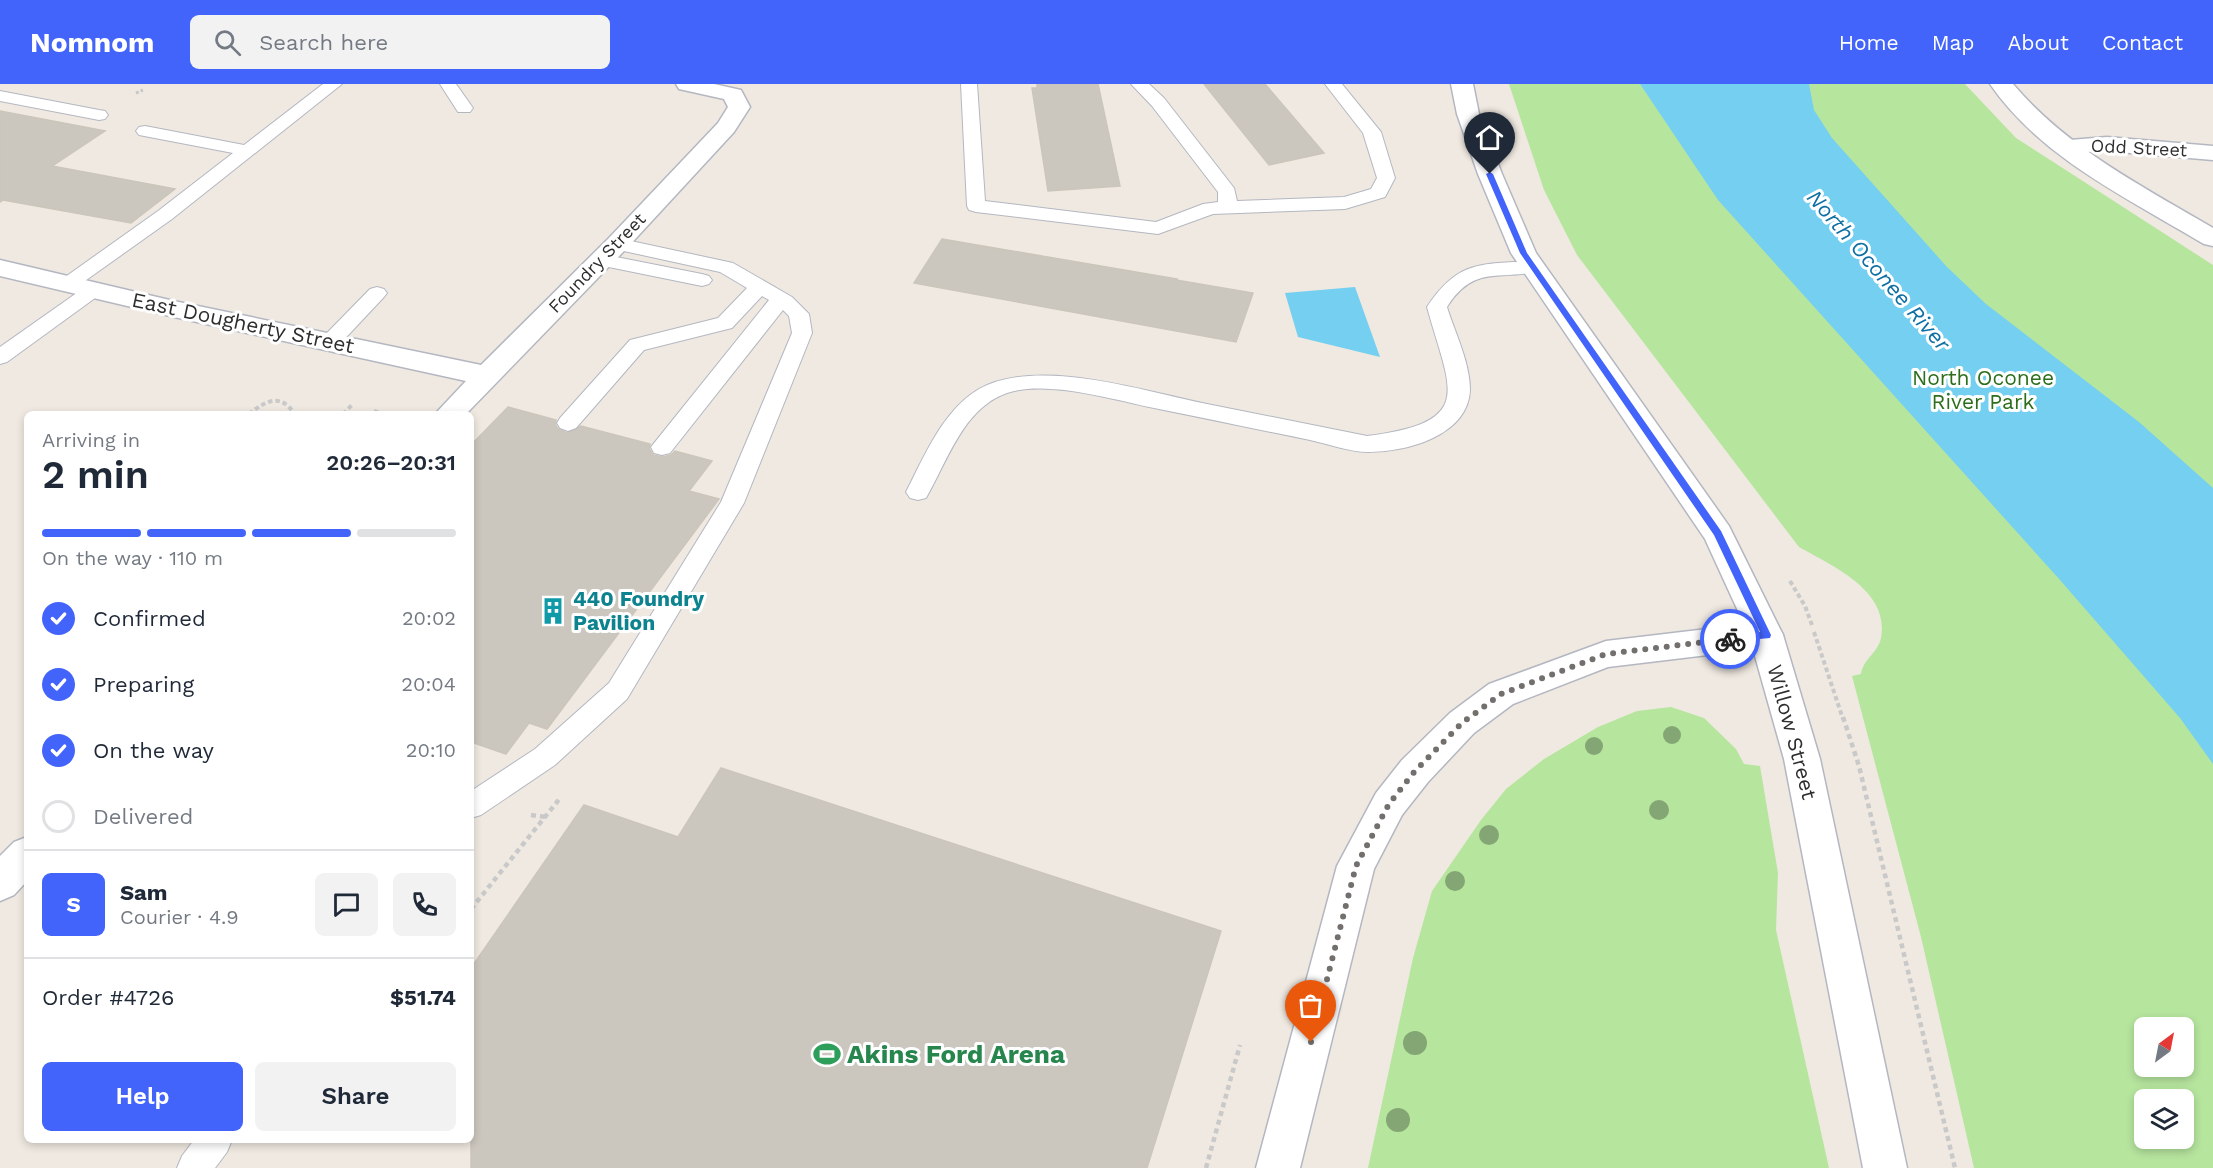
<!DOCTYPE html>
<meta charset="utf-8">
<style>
body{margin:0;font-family:"Work Sans",sans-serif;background:#f2f2f3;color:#1f2937;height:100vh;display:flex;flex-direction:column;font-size:22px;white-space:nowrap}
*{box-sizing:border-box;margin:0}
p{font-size:20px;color:#747a83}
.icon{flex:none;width:33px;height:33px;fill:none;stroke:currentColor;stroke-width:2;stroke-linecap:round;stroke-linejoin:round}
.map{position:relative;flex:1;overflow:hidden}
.drawer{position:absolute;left:24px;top:327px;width:450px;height:732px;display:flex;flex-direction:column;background:#fff;border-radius:9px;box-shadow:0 3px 9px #0003}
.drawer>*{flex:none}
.needle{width:39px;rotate:32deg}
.fabs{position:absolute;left:2134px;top:933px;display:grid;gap:12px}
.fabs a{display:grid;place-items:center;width:60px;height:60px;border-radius:9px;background:#fff;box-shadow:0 3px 9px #0003;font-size:30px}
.pin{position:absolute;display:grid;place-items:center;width:51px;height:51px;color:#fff;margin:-62px -26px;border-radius:50% 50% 50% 0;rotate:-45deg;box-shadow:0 0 6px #0007}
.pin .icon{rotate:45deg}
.courier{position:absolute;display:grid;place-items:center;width:60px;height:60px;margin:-30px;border:4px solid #4264fb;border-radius:50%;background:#fff;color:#222;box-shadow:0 2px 8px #0007}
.summary em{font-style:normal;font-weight:600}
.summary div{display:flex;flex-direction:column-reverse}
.summary{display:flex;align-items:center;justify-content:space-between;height:102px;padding:0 18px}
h1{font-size:39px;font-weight:600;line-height:45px}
.bar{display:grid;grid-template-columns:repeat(4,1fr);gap:9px 6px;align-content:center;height:72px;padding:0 18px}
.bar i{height:8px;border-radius:4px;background:#e0e1e3}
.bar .current{background:#4264fb}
.bar p{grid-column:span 4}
.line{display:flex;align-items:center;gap:15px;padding:0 18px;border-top:2px solid #e0e1e3}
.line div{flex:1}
.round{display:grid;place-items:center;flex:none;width:63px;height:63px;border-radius:9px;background:#f2f2f3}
ol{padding:0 18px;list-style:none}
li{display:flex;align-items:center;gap:18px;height:66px}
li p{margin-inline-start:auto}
li .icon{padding:6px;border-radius:50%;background:#4264fb;color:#fff;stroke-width:4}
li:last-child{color:#747a83}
li i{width:33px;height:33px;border:3px solid #e0e1e3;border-radius:50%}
.cta{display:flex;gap:12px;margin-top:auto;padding:12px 18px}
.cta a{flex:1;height:69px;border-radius:9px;background:#4264fb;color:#fff;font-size:24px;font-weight:600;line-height:69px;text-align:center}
.cta a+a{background:#f2f2f3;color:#1f2937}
header{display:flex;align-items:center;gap:36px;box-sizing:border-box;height:84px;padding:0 30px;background:#4264fb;color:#fff}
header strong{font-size:28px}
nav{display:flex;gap:33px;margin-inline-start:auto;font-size:21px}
.search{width:420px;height:54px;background:#f2f2f3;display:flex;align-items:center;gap:15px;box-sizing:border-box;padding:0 21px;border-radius:9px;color:#747a83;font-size:22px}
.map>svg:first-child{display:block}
.green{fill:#b6e59e;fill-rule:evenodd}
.water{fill:#75cff0}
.building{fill:#cbc7bf;stroke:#cbc5ba;stroke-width:1.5}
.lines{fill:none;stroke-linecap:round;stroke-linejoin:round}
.service-casing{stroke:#b4b7c1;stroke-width:2}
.minor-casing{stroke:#b4b7c1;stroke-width:3}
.tertiary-casing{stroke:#b4b7c1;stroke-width:3}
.path-far2{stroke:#c9c9c9;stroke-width:3;stroke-dasharray:3 2;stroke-linecap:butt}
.path-far1{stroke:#c9c9c9;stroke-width:4;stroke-dasharray:4.5 3;stroke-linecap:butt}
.path{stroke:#c9c9c9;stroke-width:4.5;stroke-dasharray:5 4;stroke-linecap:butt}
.service{fill:#fff;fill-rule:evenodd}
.minor{fill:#fff;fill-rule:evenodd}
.tertiary{fill:#fff;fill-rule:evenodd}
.tree{fill:#84a574}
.route{fill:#4264fb}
.done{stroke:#726f6d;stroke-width:6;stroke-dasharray:0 10.8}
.labels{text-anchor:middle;stroke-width:6;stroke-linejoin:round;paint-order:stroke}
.far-street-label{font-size:18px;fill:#2e2e2e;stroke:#fff}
.street-label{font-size:21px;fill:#2e2e2e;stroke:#fff}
.park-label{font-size:21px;fill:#2c6e1b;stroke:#fff}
.culture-label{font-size:21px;font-weight:bold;fill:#0d838f;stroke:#fff;text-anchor:start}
.water-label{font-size:22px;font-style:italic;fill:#0d6fa3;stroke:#fff}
.near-leisure-label{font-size:26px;font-weight:bold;fill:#27864d;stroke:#fff;text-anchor:start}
</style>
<header>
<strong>Nomnom</strong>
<div class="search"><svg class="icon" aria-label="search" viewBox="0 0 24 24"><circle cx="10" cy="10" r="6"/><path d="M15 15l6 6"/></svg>Search here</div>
<nav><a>Home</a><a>Map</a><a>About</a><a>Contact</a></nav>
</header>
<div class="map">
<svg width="2213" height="1084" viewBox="0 0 2213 1084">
<rect width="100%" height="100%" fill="#efe9e1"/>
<g class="green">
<path d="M1509,0h456l51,54 197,127v903h-239l-53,-231 -69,-261 9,-2c2,-15 17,-21 20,-36 9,-48 -49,-72 -82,-91l-222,-292 -33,-65zM2145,944h39v38h-39zM2145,1016h39v38h-39z"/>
<path d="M1671,623l33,11 32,31 8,15 16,2 18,107 -2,57 53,238h-461l45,-210 19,-67 49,-71 25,-31 38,-30 54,-32 39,-16z"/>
</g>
<g class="water">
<path d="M1640,0h169l5,26 18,28 115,129 39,37 153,118 74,66v276l-33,-46 -120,-138 -342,-380z"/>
<path d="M1355,203l25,70 -82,-20 -13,-44z"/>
</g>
<g class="building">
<path d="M1037,0h61l22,102 -72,5 -16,-103h5z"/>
<path d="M1204,0h61l59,69 -55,12z"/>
<path d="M0,27l105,20 -53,35 123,23 -44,34 -128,-23 -3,2z"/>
<path d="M942,155l235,40 -1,1 77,13 -17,49 -322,-59z"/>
<path d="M508,323l48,13 -1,4 3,5 9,4 14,-7 69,18 -1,4 4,7 10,2 8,-2 4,-4 37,10 -23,30 30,8 -172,230 -18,-6 -23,31 -35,-12v-297z"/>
<path d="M721,684l500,163 -74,237h-676v-200l113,-163 94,32z"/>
</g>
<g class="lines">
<defs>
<g id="service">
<path d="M323,0h19l-170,135 -97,69 -7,2 -7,-2 -3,-4 3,-4 97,-69 75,-58 -94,-18 -3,-4 3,-4 6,-1 99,19z"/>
<path d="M440,0h16l17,24 -3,4h-12z"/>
<path d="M961,0h16l8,117 171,21 47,-18 15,-2v-10l-66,-86 -21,-22h18l15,14 70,90 3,13 107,-4 27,-8 6,-11 -14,-45 -38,-49h17l39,48 14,46 -10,19 -40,12 -132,5 -55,20 -182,-22 -7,-2 -2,-4z"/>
<path d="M0,7l99,19 6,1 3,4 -3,4 -6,1 -99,-19z"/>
<path d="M617,154l116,25 59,34 17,17 3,19 -68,170 -117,196 -72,66 -74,50 -10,3v-27l64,-42 74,-66 112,-181 71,-169 -3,-17 -6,-6 -113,143 -8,2 -8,-2 -3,-6 118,-147 -7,-4 -30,32 -88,22 -68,78 -8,3 -8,-3 -3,-5 3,-5 70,-78 88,-22 29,-30 -27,-16 -110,-24 -3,-4 3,-4z"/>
<path d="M601,170l101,20 7,2 3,4 -3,4 -7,2 -108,-22 -3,-4 3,-4z"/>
<path d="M1533,177l7,2 3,4 -3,4c-40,10 -66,-7 -93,36 8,26 23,55 23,83 -2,46 -64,62 -102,62 -18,0 -40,-8 -58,-12 -50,-10 -100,-21 -151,-31 -41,-8 -112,-30 -152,-16 -44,15 -60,69 -81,105l-8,2 -8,-2 -4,-6c18,-35 37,-82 73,-103 57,-32 162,1 223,14 55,11 110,22 165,33 110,-14 83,-45 60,-129 31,-47 54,-43 106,-46z"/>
<path d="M95,199l7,2 3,4 -3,4 -95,69 -7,2v-17l88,-62z"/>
<path d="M377,203l7,2 3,4 -3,4 -47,50 -7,2 -7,-2 -3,-5 3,-5 47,-48z"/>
<path d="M194,1056h38l-5,12 -12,16h-38l5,-12z"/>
</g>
<g id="minor">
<path d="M676,0h38l27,6 9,17 -16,25 -108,117 -160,165h-31l31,-33 -292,-64 -174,-41v-16l174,41 307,64 127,-126 110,-116 10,-16 -4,-8 -45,-10z"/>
<path d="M2107,53l106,9v14l-106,-9 -42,2 -8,-2 -3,-5 3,-5z"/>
<path d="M1766,538l12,4 5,9 -5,9 -12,4 -158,19 -95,37 -39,29 -46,49 -26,33 -28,54 -74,299h-44l81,-302 39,-73 26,-33 48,-47 39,-29 117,-43z"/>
<path d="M27,753v44l-13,14 -14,6v-45l14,-14z"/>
</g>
<g id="tertiary">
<path d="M1451,0h22l6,30 23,60 34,79 193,273 54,109 37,124 87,409h-44l-79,-409 -35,-124 -44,-96 -194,-286 -33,-79 -21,-60z"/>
<path d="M1990,0h23c54,64 129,102 200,144v18l-9,-2c-75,-45 -163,-86 -214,-160z"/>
</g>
</defs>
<use href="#service" class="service-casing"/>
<use href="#minor" class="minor-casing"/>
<use href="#tertiary" class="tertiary-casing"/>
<path class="path-far2" d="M136,9l7,-3"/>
<g class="path-far1">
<path d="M374,327l9,3"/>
<path d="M249,330c18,-14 31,-21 46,0"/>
<path d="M343,330l10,-10"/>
<path d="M1790,497l15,25 7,19"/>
<path d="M1814,548l29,87"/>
</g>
<g class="path">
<path d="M1843,633l16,49 96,402"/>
<path d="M531,731l15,2"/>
<path d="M471,825l90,-112"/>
<path d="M1206,1084l34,-123"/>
</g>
<use href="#service" class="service"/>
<use href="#minor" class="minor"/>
<use href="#tertiary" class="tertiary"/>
</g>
<g class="tree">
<circle cx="1672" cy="651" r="9"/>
<circle cx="1594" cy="662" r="9"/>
<circle cx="1659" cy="726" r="10"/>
<circle cx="1489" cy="751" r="10"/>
<circle cx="1455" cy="797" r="10"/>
<circle cx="1415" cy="959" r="12"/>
<circle cx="1398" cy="1036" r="12"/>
</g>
<path class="route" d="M1490,88l3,2 34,79 194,278 50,104 -1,3 -43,4 -1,-3 4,-3 30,-4 -46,-97 -194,-282 -34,-79z"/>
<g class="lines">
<path class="done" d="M1311,958l45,-176 33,-62 26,-33 47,-48 39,-29 105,-40 124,-15"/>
</g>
<defs>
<symbol id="building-bare" viewBox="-9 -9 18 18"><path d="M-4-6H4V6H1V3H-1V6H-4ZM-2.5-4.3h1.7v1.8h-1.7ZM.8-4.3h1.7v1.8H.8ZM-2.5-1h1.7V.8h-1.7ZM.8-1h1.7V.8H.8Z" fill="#0f9aa8" stroke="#fff" stroke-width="2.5" paint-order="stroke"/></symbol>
<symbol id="stadium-bare" viewBox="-9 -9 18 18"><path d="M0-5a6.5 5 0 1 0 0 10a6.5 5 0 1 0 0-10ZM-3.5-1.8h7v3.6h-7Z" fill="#2e9e5b" stroke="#fff" stroke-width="2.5" paint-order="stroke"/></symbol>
</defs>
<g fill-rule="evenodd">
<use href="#building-bare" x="534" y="508" width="38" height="38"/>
<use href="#stadium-bare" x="808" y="951" width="38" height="38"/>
</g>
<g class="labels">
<g class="far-street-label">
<text transform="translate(2139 64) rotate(3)" y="6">Odd Street</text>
<text transform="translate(597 179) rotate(-46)" y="6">Foundry Street</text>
</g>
<g class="street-label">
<text transform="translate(243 239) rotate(12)" y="7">East Dougherty Street</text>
<text transform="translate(1792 648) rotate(75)" y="7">Willow Street</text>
</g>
<g class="park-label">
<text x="1983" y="301">North Oconee<tspan x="1983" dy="24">River Park</tspan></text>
</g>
<g class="culture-label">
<text x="573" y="522">440 Foundry<tspan x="573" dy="24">Pavilion</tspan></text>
</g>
<g class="water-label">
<text transform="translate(1879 186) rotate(49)" y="8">North Oconee River</text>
</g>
<g class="near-leisure-label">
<text x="847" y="979">Akins Ford Arena</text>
</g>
</g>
</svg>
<div class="fabs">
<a><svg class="needle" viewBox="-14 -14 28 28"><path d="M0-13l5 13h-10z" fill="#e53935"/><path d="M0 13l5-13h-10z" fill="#747a83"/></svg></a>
<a><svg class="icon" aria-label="layers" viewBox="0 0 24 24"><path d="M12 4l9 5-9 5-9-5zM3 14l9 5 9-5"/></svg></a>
</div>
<div class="pin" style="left:1311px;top:958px;background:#ea580c"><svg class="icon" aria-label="bag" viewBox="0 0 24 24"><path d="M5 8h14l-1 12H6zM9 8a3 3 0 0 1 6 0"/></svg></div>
<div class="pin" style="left:1490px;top:90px;background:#1f2937"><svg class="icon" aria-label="home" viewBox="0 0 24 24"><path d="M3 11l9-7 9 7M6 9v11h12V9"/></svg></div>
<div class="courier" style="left:1730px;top:555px"><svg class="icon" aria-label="bike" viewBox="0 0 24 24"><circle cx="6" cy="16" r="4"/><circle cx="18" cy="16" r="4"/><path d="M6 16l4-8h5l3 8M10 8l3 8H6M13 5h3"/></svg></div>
<section class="drawer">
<div class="summary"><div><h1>2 min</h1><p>Arriving in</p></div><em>20:26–20:31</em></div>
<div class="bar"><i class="current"></i><i class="current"></i><i class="current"></i><i></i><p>On the way · 110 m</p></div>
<ol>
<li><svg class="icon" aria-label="check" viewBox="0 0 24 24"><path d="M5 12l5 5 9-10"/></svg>Confirmed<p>20:02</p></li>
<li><svg class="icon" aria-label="check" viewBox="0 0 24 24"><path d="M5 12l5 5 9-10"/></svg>Preparing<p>20:04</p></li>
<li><svg class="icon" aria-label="check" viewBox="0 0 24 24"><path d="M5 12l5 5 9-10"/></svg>On the way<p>20:10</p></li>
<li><i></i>Delivered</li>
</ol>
<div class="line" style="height:108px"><b class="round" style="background:#4264fb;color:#fff">S</b><div><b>Sam</b><p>Courier · 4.9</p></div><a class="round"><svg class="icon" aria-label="chat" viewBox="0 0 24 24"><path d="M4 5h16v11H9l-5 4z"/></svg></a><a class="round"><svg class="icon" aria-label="phone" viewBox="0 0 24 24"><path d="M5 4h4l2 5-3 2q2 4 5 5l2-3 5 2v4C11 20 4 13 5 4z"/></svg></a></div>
<div class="line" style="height:78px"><div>Order #4726</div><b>$51.74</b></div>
<div class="cta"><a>Help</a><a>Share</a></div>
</section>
</div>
